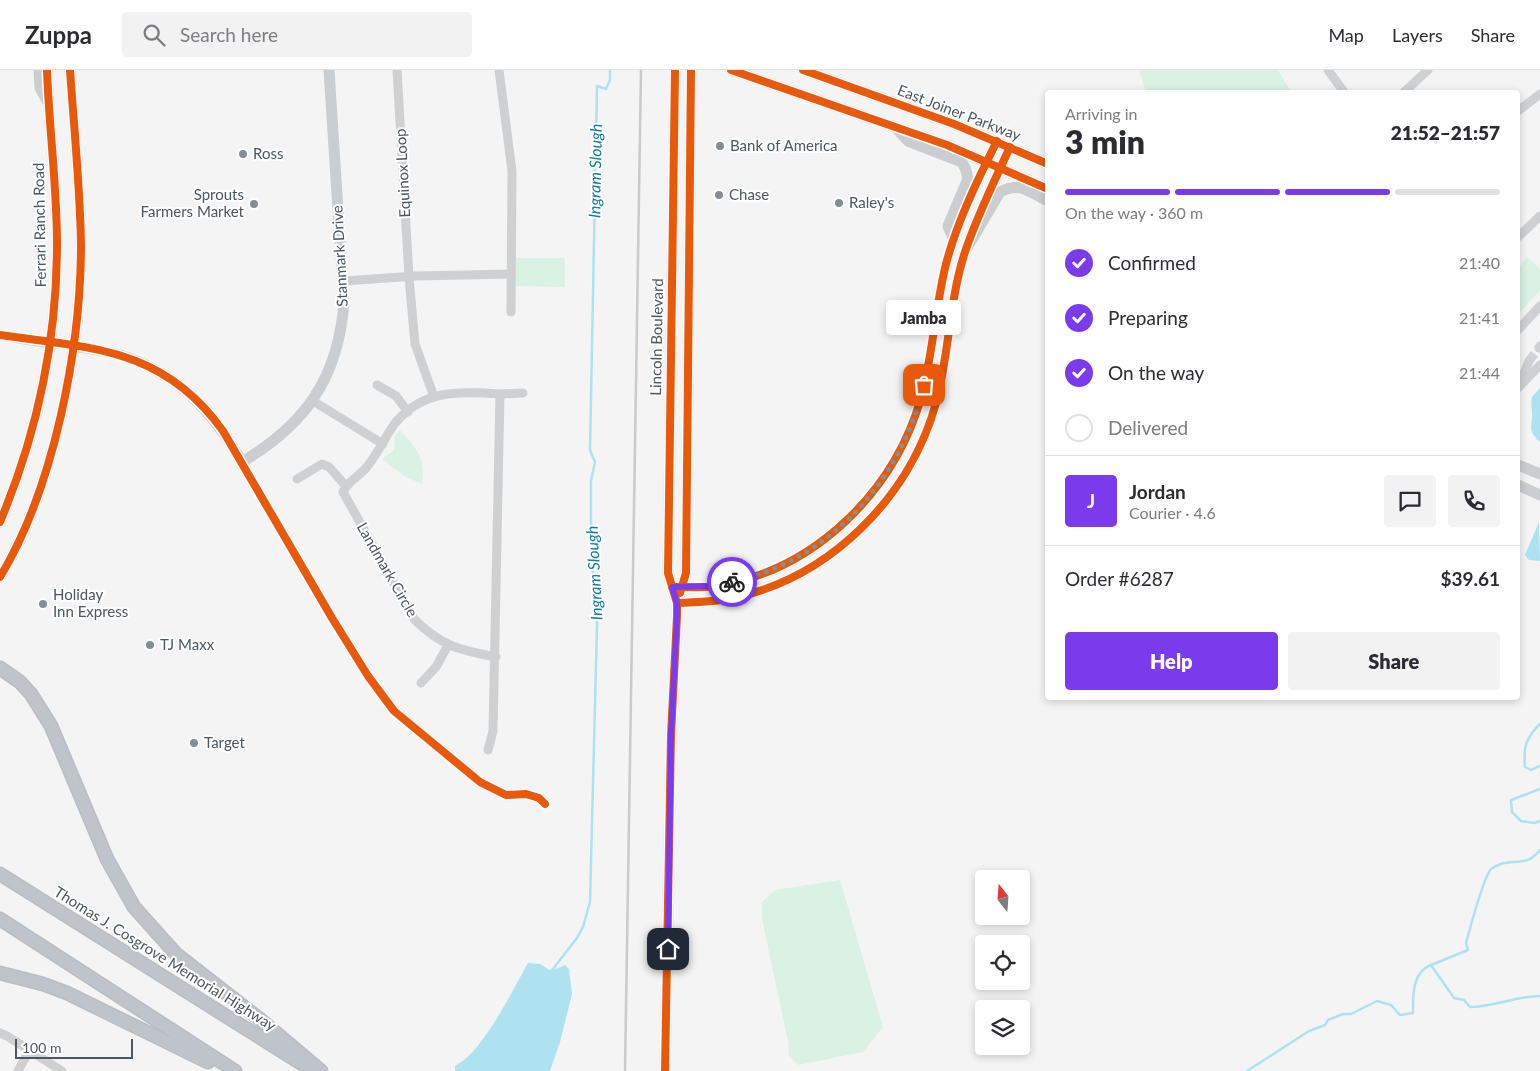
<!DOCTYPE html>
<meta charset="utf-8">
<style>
body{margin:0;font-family:Lato,sans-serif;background:#f2f2f3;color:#2b2b33;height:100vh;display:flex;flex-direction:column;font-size:19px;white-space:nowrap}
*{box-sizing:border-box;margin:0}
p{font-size:16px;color:#7c7c81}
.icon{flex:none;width:28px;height:28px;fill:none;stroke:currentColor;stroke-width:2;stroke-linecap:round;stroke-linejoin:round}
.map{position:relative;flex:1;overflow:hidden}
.side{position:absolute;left:1045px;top:20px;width:475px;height:610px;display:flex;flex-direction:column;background:#fff;border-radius:5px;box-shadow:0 2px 8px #0003}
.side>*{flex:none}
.needle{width:32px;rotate:343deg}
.tools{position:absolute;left:975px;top:800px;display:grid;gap:10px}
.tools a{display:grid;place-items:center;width:55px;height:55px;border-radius:5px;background:#fff;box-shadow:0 2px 8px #0003;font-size:25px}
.scale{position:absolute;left:15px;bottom:12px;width:118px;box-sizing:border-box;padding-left:5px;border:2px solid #4a5661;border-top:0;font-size:14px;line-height:18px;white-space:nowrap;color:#4a5661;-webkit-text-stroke:4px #fff;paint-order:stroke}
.pin{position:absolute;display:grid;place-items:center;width:42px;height:42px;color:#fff;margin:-21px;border-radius:10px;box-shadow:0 2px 8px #0006}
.courier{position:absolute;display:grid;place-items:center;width:50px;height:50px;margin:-25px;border:4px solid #7c3aed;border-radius:50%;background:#fff;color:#222;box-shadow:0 1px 6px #0007}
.bubble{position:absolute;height:35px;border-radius:5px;background:#fff;box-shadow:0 2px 8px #0003;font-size:16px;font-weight:800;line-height:35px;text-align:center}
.summary em{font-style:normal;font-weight:800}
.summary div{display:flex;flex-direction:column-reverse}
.summary{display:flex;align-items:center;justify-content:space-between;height:85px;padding:0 20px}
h1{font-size:32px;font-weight:800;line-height:38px}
.bar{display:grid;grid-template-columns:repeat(4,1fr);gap:8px 5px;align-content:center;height:60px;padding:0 20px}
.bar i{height:6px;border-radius:4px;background:#e1e1e2}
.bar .active{background:#7c3aed}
.bar p{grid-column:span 4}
.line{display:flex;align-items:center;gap:12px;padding:0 20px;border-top:1px solid #e1e1e2}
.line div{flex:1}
.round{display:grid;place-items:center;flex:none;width:52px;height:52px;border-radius:5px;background:#f2f2f3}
ol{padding:0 20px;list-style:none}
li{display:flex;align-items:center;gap:15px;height:55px}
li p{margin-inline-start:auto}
li .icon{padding:5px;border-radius:50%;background:#7c3aed;color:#fff;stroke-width:4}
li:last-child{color:#7c7c81}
li i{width:28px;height:28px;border:2px solid #e1e1e2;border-radius:50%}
.button{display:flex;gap:10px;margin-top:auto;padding:10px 20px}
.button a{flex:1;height:58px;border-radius:5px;background:#7c3aed;color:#fff;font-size:20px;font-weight:800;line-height:58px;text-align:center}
.button a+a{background:#f2f2f3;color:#2b2b33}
header{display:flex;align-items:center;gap:30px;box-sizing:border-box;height:70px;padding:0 25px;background:#fff;border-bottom:1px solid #e1e1e2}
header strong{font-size:24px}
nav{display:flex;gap:28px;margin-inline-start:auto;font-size:18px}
.search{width:350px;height:45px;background:#f2f2f3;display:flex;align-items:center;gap:12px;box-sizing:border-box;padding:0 18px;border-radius:5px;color:#7c7c81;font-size:19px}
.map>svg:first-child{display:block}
.green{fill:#d9f2e3}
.water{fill:#aee2f0}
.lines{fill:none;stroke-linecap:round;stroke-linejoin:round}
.stream{stroke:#aee2f0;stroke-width:2.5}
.minor-tunnel{stroke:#d2d4d7;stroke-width:9;stroke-dasharray:9 4.5;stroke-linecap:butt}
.highway-casing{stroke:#b9bec3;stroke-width:15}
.minor{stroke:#ced0d2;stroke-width:9}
.major{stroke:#caced1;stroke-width:11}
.highway{stroke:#bec4c9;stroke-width:12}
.rail{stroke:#c9cacc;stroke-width:2.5}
.cycleway-casing{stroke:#fff;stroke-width:11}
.cycleway{stroke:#e8590c;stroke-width:8}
.done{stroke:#868d94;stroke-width:5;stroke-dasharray:0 9}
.route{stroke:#7c3aed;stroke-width:6}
.poi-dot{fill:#868d94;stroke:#fff;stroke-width:2}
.labels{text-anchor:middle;stroke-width:4;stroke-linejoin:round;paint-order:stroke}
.street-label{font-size:15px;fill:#4a5661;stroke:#fff}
.poi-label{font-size:15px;fill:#4a5661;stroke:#fff;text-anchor:start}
.water-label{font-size:16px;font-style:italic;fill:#0c7c9b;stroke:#fff}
</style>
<header>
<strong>Zuppa</strong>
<div class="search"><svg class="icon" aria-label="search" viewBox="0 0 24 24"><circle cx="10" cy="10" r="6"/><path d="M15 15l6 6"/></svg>Search here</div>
<nav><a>Map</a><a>Layers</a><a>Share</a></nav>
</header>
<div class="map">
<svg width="1540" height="1001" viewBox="0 0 1540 1001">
<rect width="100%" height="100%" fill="#f4f4f4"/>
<g class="green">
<path d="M1139,0h139l13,22h-145z"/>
<path d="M1527,187l13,12v22l-22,23v-45z"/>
<path d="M516,188h49v29l-49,-1z"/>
<path d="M400,360c16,18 26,27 22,54l-18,-8 -22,-17 12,-9 1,-14z"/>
<path d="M840,810l43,147 -20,25 -65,13 -9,-10 -1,-14 -26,-122v-17l13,-12z"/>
</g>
<g class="water">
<path d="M1540,318v54c-9,-9 -10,-11 -8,-23 1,-7 -2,-14 0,-22z"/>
<path d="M1539,452l1,39 -11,-1 -4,-5z"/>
<path d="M528,893l12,1 11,7 14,-6 4,4 3,25 -12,48 -10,29h-95v-5c28,-14 57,-75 73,-103z"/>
</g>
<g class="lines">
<g class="stream">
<path d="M1540,654c-14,14 -17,23 -15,43l6,3 9,-4"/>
<path d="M1540,719l-29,11 1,12 9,9 14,2 5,-2"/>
<path d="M1431,895l37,-15 -2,-7c4,-14 17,-65 25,-74 3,-2 11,-6 14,-6 17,-3 22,2 35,-13"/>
<path d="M549,904l28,-36 6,-11 7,-25 8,-316 -7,-19v-86l4,-19 -5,-12 7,-364 9,3 4,-9v-10"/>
<path d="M1247,1001l62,-40 16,-6 3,-5 15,-6h8l26,-13 14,4 9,10 13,-2c0,-17 -1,-41 18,-48l23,33 10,2 6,7c24,0 46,-11 70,-11"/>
</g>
<path class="minor-tunnel" d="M1529,291l10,-13"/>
<defs>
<g id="highway">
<path d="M0,598l20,14 11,12 20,32 56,133 27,48 42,47 86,67 59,50"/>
<path d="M0,804l307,193"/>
<path d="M0,849l235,152"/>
<path d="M0,903l43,11 24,9 141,69"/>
</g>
</defs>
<use href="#highway" class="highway-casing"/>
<g class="minor">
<path d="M397,0l12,207 6,67 19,53"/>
<path d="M499,0l13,101 -1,141"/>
<path d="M1328,0l16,22"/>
<path d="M1404,22l24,-22"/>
<path d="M1518,41l22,-17"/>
<path d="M976,155l34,-78"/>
<path d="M1518,167l22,-21"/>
<path d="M343,211l73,-5 95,-2"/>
<path d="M1518,260l22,-24"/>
<path d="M50,273l23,3"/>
<path d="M1539,278l1,-2"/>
<path d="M1520,313l9,-22"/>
<path d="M377,315l19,11 12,16"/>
<path d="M1518,318l22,-23"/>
<path d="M500,324l23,-1"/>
<path d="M313,331l70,43"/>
<path d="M297,409l25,-15 7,3 17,19"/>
<path d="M676,517c14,0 29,1 42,-1 97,-17 177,-94 203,-188 12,-44 14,-90 25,-134 11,-43 32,-83 51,-123"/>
<path d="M677,533c19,-1 38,-1 56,-5 96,-21 178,-100 203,-195 13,-53 14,-108 32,-159"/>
<path d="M421,613l15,-16 12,-22"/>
<path d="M488,680l5,-19 7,-337c-38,-3 -76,-5 -104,28 -11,14 -18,32 -30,46 -8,9 -18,13 -23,24l71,127c27,27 45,31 82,38"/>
<path d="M0,963l7,3 55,35"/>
<path d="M18,1001l11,-20"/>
</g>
<g class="major">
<path d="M39,0l1,18 7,13"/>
<path d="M731,0l216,75 101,44"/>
<path d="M803,0l151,54 94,40"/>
<path d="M897,59l11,12 54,21 4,8 2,9 -20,47 6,14"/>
<path d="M967,178l33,-56c20,-11 29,0 48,9"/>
<path d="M0,265l50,8"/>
<path d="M73,276c18,3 36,5 53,11 55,19 87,56 116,105 64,-38 96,-84 102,-159l-15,-233"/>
<path d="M1518,395l22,9"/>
<path d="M1518,415l22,10"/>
<path d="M0,452c37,-88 57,-183 57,-278 0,-58 -8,-116 -10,-174"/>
<path d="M0,507c54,-89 81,-229 81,-333 -1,-58 -7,-116 -11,-174"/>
<path d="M677,533l9,-30 5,-503"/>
<path d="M665,1001l6,-336 6,-119v-13l-9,-30 7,-503"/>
</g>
<use href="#highway" class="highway"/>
<path class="rail" d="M625,1001l16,-1001"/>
<defs>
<g id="cycleway">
<path d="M731,0l216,75 101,44"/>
<path d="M803,0l151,54 94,40"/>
<path d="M0,265c92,13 164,13 223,96l109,187 36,58 26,35 86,71 26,13 20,-1 13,4 6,6"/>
<path d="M0,452c37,-88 57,-183 57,-278 0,-58 -8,-116 -10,-174"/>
<path d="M0,507c54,-89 81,-229 81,-333 -1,-58 -7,-116 -11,-174"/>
<path d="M672,517c14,0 30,1 45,-1 98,-16 177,-94 204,-188 12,-44 14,-90 25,-134 11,-42 31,-83 51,-123"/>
<path d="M680,523l6,-20 5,-503"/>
<path d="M677,533c19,-1 38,-1 56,-5 96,-20 177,-100 203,-195 13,-48 13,-100 28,-148 12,-37 30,-73 46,-108"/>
<path d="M665,1001l6,-336 6,-119v-13l-9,-30 7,-503"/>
</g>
</defs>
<use href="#cycleway" class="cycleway-casing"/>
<use href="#cycleway" class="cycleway"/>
</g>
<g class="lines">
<path class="done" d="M732,512c99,-22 168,-101 192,-197"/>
<path class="route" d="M668,879l3,-214 6,-119v-13l-5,-16 39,-1 21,-4"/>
</g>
<g class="poi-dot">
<circle cx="720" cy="76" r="5"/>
<circle cx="243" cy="84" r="5"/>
<circle cx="719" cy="125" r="5"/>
<circle cx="839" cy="133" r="5"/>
<circle cx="254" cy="134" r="5"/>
<circle cx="43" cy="534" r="5"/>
<circle cx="150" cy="575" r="5"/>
<circle cx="194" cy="673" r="5"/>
</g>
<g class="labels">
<g class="street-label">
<text transform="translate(959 43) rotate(21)" y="5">East Joiner Parkway</text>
<text transform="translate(403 103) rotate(-93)" y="5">Equinox Loop</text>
<text transform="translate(40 155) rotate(-91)" y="5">Ferrari Ranch Road</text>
<text transform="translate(340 186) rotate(-93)" y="5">Stanmark Drive</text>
<text transform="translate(657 267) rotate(-89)" y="5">Lincoln Boulevard</text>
<text transform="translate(387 500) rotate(60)" y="5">Landmark Circle</text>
<text transform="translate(165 889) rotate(32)" y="5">Thomas J. Cosgrove Memorial Highway</text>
</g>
<g class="poi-label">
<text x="730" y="81">Bank of America</text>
<text x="253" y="89">Ross</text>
<text x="244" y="130" text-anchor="end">Sprouts<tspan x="244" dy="17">Farmers Market</tspan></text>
<text x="729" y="130">Chase</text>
<text x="849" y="138">Raley's</text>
<text x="53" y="530">Holiday<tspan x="53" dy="17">Inn Express</tspan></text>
<text x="160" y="580">TJ Maxx</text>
<text x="204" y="678">Target</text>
</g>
<g class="water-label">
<text transform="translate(595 101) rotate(-89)" y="6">Ingram Slough</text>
<text transform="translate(594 503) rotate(-93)" y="6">Ingram Slough</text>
</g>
</g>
</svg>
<div class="tools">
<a><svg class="needle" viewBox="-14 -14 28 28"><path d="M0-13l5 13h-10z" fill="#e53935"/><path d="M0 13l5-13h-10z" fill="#7c7c81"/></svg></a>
<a><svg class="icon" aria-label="locate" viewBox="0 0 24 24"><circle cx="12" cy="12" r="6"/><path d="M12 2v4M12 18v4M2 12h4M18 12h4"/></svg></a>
<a><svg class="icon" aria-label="layers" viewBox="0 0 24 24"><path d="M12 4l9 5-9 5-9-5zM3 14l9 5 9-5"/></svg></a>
</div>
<div class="scale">100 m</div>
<div class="pin" style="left:924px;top:315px;background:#ea580c"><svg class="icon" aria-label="bag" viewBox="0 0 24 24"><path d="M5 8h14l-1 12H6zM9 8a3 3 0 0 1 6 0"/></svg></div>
<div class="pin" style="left:668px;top:879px;background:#1f2937"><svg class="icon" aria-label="home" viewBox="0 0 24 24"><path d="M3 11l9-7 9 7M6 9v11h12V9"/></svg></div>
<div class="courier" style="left:732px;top:512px"><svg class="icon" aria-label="bike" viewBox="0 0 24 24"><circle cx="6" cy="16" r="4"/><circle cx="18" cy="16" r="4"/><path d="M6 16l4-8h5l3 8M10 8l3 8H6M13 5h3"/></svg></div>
<div class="bubble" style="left:886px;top:230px;width:75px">Jamba</div>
<section class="side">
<div class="summary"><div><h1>3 min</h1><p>Arriving in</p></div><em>21:52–21:57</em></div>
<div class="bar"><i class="active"></i><i class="active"></i><i class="active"></i><i></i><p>On the way · 360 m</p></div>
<ol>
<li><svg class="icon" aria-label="check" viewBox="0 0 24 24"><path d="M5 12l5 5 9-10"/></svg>Confirmed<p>21:40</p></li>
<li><svg class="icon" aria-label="check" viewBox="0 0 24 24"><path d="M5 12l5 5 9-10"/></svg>Preparing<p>21:41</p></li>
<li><svg class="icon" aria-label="check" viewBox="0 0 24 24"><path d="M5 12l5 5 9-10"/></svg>On the way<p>21:44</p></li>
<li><i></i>Delivered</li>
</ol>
<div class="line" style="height:90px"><b class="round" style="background:#7c3aed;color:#fff">J</b><div><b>Jordan</b><p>Courier · 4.6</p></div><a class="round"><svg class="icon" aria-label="chat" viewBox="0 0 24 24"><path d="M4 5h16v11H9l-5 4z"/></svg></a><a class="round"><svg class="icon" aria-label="phone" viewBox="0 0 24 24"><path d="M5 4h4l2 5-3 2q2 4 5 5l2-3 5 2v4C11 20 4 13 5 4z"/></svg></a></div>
<div class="line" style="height:65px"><div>Order #6287</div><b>$39.61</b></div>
<div class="button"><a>Help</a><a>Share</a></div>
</section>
</div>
